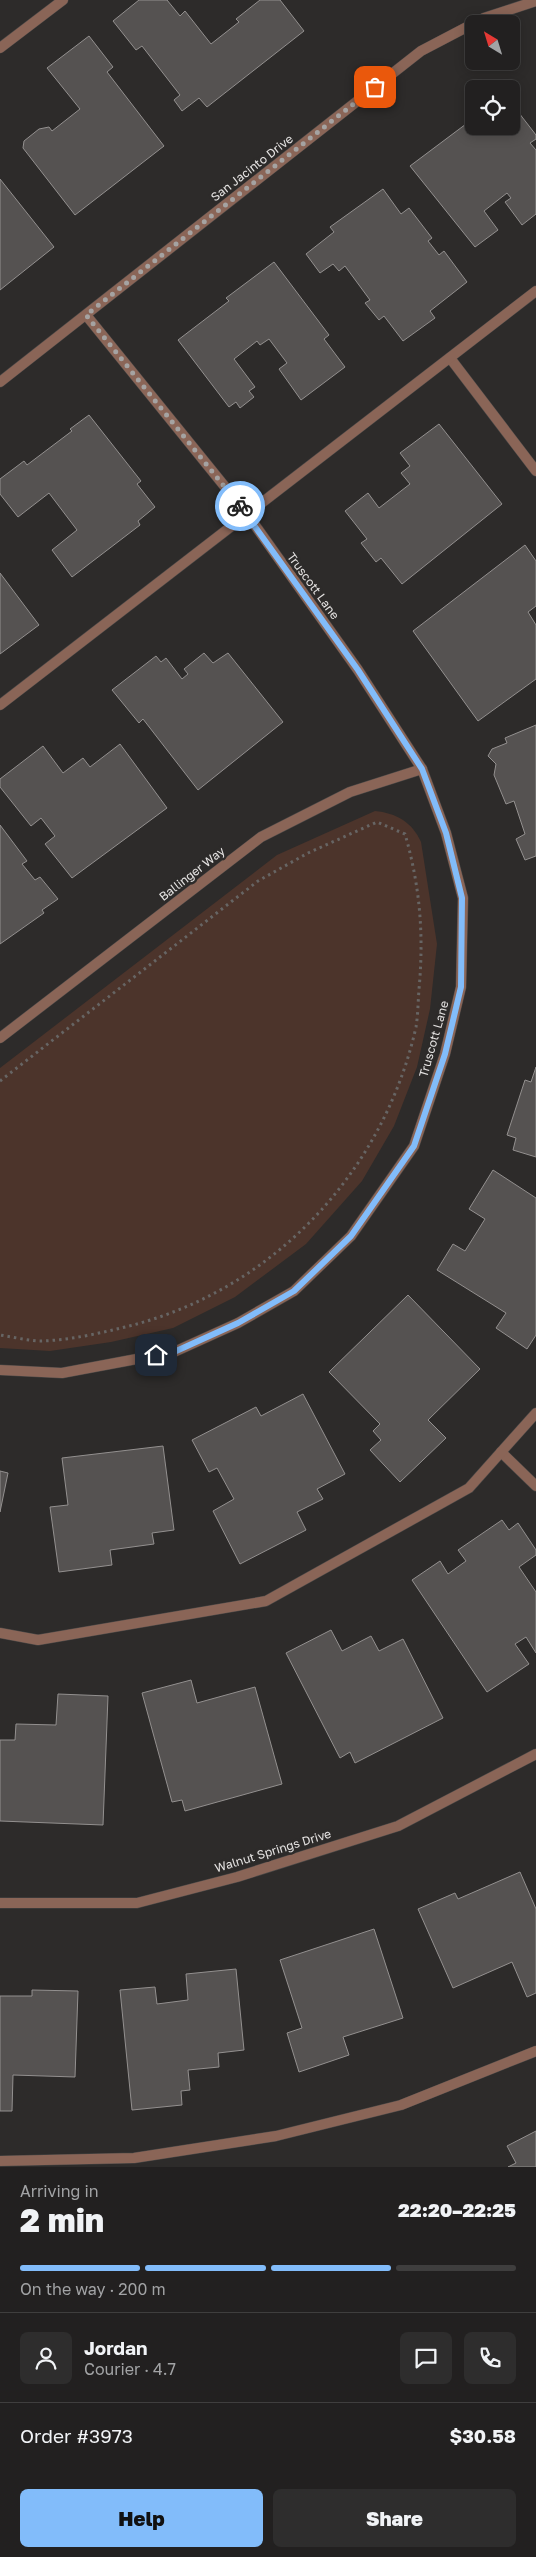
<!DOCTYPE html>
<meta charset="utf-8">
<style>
body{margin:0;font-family:"Golos Text",sans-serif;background:#2e2d2d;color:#f1f3f6;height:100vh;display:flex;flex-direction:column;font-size:19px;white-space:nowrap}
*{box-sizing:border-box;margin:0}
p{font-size:16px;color:#a2a3a5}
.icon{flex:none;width:28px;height:28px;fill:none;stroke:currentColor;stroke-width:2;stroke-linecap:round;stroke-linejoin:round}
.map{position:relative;height:2167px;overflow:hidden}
.sheet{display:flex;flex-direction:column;background:#222020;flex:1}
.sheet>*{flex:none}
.needle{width:32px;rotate:322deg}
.buttons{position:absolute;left:465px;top:15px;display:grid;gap:10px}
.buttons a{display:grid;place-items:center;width:55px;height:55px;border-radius:8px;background:#222020;box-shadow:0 2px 12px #0003,0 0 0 1px #3f3e3e;font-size:25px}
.pin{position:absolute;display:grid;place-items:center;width:42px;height:42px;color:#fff;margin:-21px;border-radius:10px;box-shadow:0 2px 8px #0006}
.courier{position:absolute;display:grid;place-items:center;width:50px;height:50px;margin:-25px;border:4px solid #82bcfa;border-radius:50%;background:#fff;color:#222;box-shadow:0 1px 6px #0007}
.headline em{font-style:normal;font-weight:800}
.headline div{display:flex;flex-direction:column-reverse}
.headline{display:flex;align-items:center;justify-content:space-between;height:85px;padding:0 20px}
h1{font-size:32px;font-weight:800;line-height:38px}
.bar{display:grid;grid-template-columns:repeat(4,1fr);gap:8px 5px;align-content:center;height:60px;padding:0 20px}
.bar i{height:6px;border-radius:4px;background:#3f3e3e}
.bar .active{background:#82bcfa}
.bar p{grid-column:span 4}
.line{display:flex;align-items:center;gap:12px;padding:0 20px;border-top:1px solid #3f3e3e}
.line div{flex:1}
.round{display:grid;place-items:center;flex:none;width:52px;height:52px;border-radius:8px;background:#2e2d2d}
.primary-button{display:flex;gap:10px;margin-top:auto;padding:10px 20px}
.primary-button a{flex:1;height:58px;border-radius:8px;background:#82bcfa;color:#111;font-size:20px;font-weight:800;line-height:58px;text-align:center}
.primary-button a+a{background:#2e2d2d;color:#f1f3f6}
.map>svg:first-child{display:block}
.green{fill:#4c342b}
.building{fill:#555251;stroke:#93908f}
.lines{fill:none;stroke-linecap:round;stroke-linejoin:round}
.lane-casing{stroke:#4a4847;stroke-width:11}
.street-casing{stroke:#4a4847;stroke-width:11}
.path{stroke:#676564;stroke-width:3;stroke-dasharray:2.5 4;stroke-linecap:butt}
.lane{stroke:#8a6557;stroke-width:10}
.street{stroke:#8a6557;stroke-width:10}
.done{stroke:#a5a3a2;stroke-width:5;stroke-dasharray:0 9}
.route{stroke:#82bcfa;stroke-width:6}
.labels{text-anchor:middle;stroke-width:5;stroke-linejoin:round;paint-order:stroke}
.street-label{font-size:12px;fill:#e5e3e2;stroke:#2d2b2a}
</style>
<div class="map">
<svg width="536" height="2167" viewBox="0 0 536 2167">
<rect width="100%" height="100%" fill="#2d2b2a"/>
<path class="green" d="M375,811c21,2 37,11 46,31l16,102 -7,65 -13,58 -23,59 -32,55 -56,63 -71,53 -62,31 -62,14 -61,9 -50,-3v-280l277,-213z"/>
<g class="building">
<path d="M139,0h28l13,16 5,-5 26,33 28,-22 -3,-3 24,-19h20l24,31 -97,76 -8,-9 -17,13 -8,-11 6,-5 -38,-49 -6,4 -23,-29z"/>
<path d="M89,36l24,31 -6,5 57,74 -89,69 -52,-67 1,-7 15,-12 10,-2 3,4 28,-22 -33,-41z"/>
<path d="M519,113l17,22v4l-6,4 6,7v64l-14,11 -17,-23 6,-4 -4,-5 -23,18 14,19 -23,17 -65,-81 64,-48v8h37v-8z"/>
<path d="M0,179l54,68 -54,43z"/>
<path d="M383,189l18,25 8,-6 23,30 -4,3 11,14 5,-4 23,31 -37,29 5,7 -32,23 -19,-25 -5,4 -14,-17 5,-3 -25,-34 -6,5 -6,-7 -13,9 -14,-19 28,-22 -4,-5z"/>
<path d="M274,262l55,73 -5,4 21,28 -44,33 -22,-31 8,-6 -18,-24 -9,6 -3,-4 -23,18 21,28 -6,4 5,6 -14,11 -4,-6 -7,5 -51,-67 51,-39 -3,-3z"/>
<path d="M89,415l52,66 -4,3 18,23 -17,14 2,4 -68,52 -20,-27 25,-20 -28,-37 -31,24 -18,-23v-15l24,-18 3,4 45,-34 -2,-2z"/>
<path d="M439,424l63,80 -100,80 -21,-26 -5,4 -15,-19 6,-4 -22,-28 23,-18 11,15 31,-24 -9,-11 9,-7 -10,-13z"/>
<path d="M525,545l11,16v45l-8,6 8,13v54l-58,42 -65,-90z"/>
<path d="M0,573l39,52 -39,29z"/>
<path d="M204,653l9,10 15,-10 55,69 -85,68 -55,-71 -4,4 -27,-33 44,-34 5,6 5,-4 16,21 6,-5 -4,-5z"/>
<path d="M536,725v131l-11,4 -9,-21 9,-5 -11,-33 -8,3 -12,-29 2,-11 -8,-8 4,-7 15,-6 -2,-5z"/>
<path d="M120,744l47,64 -95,70 -27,-34 10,-8 -14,-18 -10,8 -31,-39v-8l43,-33 20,27 20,-15 7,9z"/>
<path d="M0,825l27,36 -5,3 13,16 5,-3 18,22 -16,11 2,3 -44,31z"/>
<path d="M536,1067v90l-23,-7 3,-12 -9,-3 18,-55 6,2z"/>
<path d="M493,1170l43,28v137l-9,14 -31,-21 10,-15 -69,-43 16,-26 12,7 20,-32 -16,-10z"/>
<path d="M408,1295l72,74 -52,51 18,18 -46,44 -30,-32 11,-10 -8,-9 7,-7 -51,-52z"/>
<path d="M303,1394l42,80 -28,15 6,10 -26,13 9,18 -66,34 -27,-53 21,-12 -17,-31 -8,4 -17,-32 64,-33 5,9z"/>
<path d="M163,1446l11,84 -22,3 2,11 -44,6 2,15 -53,7 -9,-65 18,-2 -6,-47z"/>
<path d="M0,1471l8,2 -8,39z"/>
<path d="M502,1520l7,10 9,-7 18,27v5l-17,12 17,25v61l-10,-16 -11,7 14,20 -42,28 -75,-112 28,-19 8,13 18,-13 -8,-11z"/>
<path d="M331,1630l11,21 29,-15 8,15 24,-12 40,79 -88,45 -5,-11 -10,6 -54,-105z"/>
<path d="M191,1680l6,23 58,-16 27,97 -97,27 -3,-11 -10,2 -30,-109z"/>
<path d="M58,1694l50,2 -5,129 -103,-4v-81h15l1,-16 40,1z"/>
<path d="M520,1872l16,37v84l-9,4 -15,-35 -59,26 -35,-79 37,-16 3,6z"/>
<path d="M374,1929l29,89 -60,19 6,18 -50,17 -12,-39 15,-5 -22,-68z"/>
<path d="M236,1969l8,81 -26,3 1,14 -31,3 2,20 -9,1 1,14 -50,5 -12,-120 35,-3 2,17 31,-4 -2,-26z"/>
<path d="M32,1990l46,1 -3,86 -62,-2 -1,36h-12v-115h32z"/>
<path d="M536,2131v36h-28l8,-4 -9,-17z"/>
</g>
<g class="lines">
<defs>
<g id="lane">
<path d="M0,48l63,-48"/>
<path d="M450,358l86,113"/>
<path d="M0,705l536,-414"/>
<path d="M501,1452l35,34"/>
<path d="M0,1633l38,7 228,-39 203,-113 67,-75"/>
<path d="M0,2161l134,-3 142,-22 125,-31 135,-54"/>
</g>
<g id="street">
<path d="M0,382l421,-331 63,-33 52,-17"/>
<path d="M0,1038l261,-201 89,-45 72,-23"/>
<path d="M0,1370l62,3 112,-21 64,-29 56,-32 57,-55 63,-90 31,-92 16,-67 2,-89 -17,-65 -24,-64 -64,-99 -111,-156 -161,-199"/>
<path d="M0,1903h137l100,-26 161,-51 138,-72"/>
</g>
</defs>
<use href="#lane" class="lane-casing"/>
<use href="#street" class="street-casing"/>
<path class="path" d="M0,1081l258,-200 50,-28 69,-31 28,12c15,52 19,101 14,155 -1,13 -1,26 -3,38 -33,148 -147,267 -295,301 -25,6 -52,12 -79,13 -14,0 -28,-4 -42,-6"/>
<use href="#lane" class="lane"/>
<use href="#street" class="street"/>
</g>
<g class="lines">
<path class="done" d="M240,506l-154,-191 289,-228"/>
<path class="route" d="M156,1355l18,-3 64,-29 56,-32 57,-55 63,-90 31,-92 16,-67 1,-89 -16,-65 -24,-64 -64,-99 -118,-164"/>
</g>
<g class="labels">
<g class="street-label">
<text transform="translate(252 168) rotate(-38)" y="4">San Jacinto Drive</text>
<text transform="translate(313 586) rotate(54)" y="4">Truscott Lane</text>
<text transform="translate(192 874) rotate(-38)" y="4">Ballinger Way</text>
<text transform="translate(434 1039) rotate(-74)" y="4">Truscott Lane</text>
<text transform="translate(273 1851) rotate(-17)" y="4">Walnut Springs Drive</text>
</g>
</g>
</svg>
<div class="buttons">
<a><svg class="needle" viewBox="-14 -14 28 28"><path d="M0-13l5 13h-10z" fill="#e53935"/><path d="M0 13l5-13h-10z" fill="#a2a3a5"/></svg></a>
<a><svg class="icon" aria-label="locate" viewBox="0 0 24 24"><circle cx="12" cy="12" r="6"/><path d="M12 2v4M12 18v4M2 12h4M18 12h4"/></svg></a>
</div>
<div class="pin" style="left:375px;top:87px;background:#ea580c"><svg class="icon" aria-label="bag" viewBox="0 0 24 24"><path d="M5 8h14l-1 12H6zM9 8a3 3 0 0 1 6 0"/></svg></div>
<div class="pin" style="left:156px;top:1355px;background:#1f2937"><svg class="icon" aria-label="home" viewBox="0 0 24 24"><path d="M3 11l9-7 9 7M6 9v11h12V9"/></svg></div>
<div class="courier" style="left:240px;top:506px"><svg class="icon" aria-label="bike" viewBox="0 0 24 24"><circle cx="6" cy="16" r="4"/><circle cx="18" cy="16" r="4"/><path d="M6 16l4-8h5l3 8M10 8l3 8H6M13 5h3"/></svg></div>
</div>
<section class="sheet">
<div class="headline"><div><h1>2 min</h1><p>Arriving in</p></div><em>22:20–22:25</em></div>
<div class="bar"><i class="active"></i><i class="active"></i><i class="active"></i><i></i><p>On the way · 200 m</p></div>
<div class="line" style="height:90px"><a class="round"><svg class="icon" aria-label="person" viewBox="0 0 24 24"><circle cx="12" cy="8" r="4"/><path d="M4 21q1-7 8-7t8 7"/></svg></a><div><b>Jordan</b><p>Courier · 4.7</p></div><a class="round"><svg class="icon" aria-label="chat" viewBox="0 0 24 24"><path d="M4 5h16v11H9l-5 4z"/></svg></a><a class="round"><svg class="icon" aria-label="phone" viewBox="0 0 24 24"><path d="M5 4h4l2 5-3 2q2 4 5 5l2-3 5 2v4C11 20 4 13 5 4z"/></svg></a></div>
<div class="line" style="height:65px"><div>Order #3973</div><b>$30.58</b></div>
<div class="primary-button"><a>Help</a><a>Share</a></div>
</section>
